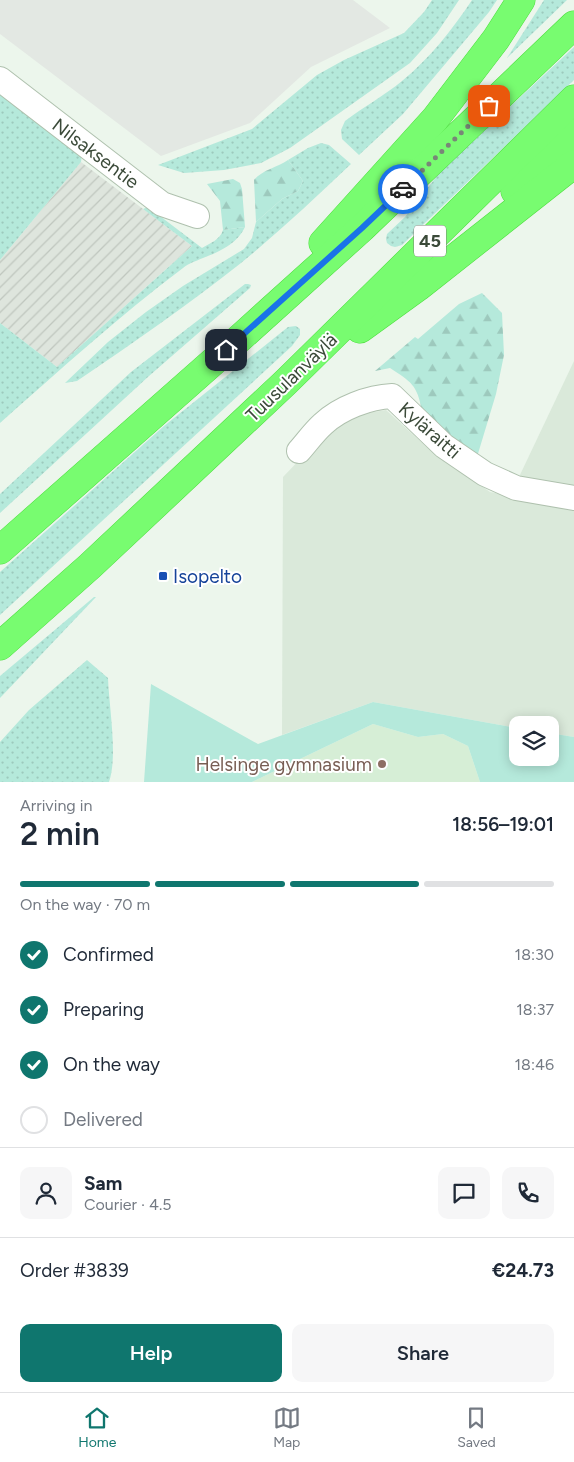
<!DOCTYPE html>
<meta charset="utf-8">
<style>
body{margin:0;font-family:Figtree,sans-serif;background:#f6f6f7;color:#1f2937;height:100vh;display:flex;flex-direction:column;font-size:19px;white-space:nowrap}
*{box-sizing:border-box;margin:0}
p{font-size:16px;color:#747a83}
.icon{flex:none;width:28px;height:28px;fill:none;stroke:currentColor;stroke-width:2;stroke-linecap:round;stroke-linejoin:round}
.map{position:relative;height:782px;overflow:hidden}
.drawer{display:flex;flex-direction:column;background:#fff;flex:1}
.drawer>*{flex:none}
.controls{position:absolute;left:509px;top:716px;display:grid;gap:10px}
.controls a{display:grid;place-items:center;width:50px;height:50px;border-radius:10px;background:#fff;box-shadow:0 2px 12px #0003;font-size:25px}
.pin{position:absolute;display:grid;place-items:center;width:42px;height:42px;color:#fff;margin:-21px;border-radius:10px;box-shadow:0 2px 8px #0006}
.courier{position:absolute;display:grid;place-items:center;width:50px;height:50px;margin:-25px;border:4px solid #1a73e8;border-radius:50%;background:#fff;color:#222;box-shadow:0 1px 6px #0007}
.overview em{font-style:normal;font-weight:600}
.overview div{display:flex;flex-direction:column-reverse}
.overview{display:flex;align-items:center;justify-content:space-between;height:85px;padding:0 20px}
h1{font-size:32px;font-weight:600;line-height:38px}
.bar{display:grid;grid-template-columns:repeat(4,1fr);gap:8px 5px;align-content:center;height:60px;padding:0 20px}
.bar i{height:6px;border-radius:4px;background:#e0e1e3}
.bar .on{background:#0f766e}
.bar p{grid-column:span 4}
.line{display:flex;align-items:center;gap:12px;padding:0 20px;border-top:1px solid #e0e1e3}
.line div{flex:1}
.round{display:grid;place-items:center;flex:none;width:52px;height:52px;border-radius:10px;background:#f6f6f7}
ol{padding:0 20px;list-style:none}
li{display:flex;align-items:center;gap:15px;height:55px}
li p{margin-inline-start:auto}
li .icon{padding:5px;border-radius:50%;background:#0f766e;color:#fff;stroke-width:4}
li:last-child{color:#747a83}
li i{width:28px;height:28px;border:2px solid #e0e1e3;border-radius:50%}
.primary-button{display:flex;gap:10px;margin-top:auto;padding:10px 20px}
.primary-button a{flex:1;height:58px;border-radius:10px;background:#0f766e;color:#fff;font-size:20px;font-weight:600;line-height:58px;text-align:center}
.primary-button a+a{background:#f6f6f7;color:#1f2937}
.dock{display:flex;justify-content:space-around;align-items:center;height:70px;border-top:1px solid #e0e1e3;background:#fff;font-size:14px;color:#747a83}
.dock a{display:grid;justify-items:center;gap:2px}
.dock .on{color:#0f766e}
.map>svg:first-child{display:block}
.residential{fill:#dae9da}
.industrial{fill:url(#industrial-furrows)}
.education{fill:#d6eed6}
.grass{fill:url(#grass-dots)}
.forest{fill:url(#forest-firs)}
.park{fill:#b5e9db}
.parking{fill:#e3e8e3}
.lines{fill:none;stroke-linecap:round;stroke-linejoin:round}
.minor-casing{stroke:#afc1ae;stroke-width:26}
.motorway-casing{stroke:#4ddd3e;stroke-width:29}
.minor{stroke:#fff;stroke-width:24}
.motorway{stroke:#78fc70;stroke-width:28}
.done{stroke:#798678;stroke-width:5;stroke-dasharray:0 9}
.route{stroke:#1a73e8;stroke-width:6}
.transit-dot{fill:#1a4fb4;stroke:#fff;stroke-width:2}
.education-dot{fill:#8d6e63;stroke:#fff;stroke-width:2}
.labels{text-anchor:middle;stroke-width:4;stroke-linejoin:round;paint-order:stroke}
.shield{fill:#fff;stroke:#768074;stroke-width:1}
.shield-label{font-size:18px;font-weight:bold;fill:#3b4a39}
.street-label{font-size:19px;fill:#3b4a39;stroke:#fff}
.transit-label{font-size:19px;fill:#164399;stroke:#fff;text-anchor:start}
.education-label{font-size:19px;fill:#785e54;stroke:#fff;text-anchor:end}
</style>
<div class="map">
<svg width="574" height="782" viewBox="0 0 574 782">
<defs>
<pattern id="industrial-furrows" width="10" height="10" patternUnits="userSpaceOnUse" patternTransform="scale(1.25)"><rect width="10" height="10" fill="#dee5dd"/><path d="M-1 1l2-2M0 10L10 0M9 11l2-2" fill="none" stroke="#bfc6be"/></pattern>
<pattern id="grass-dots" width="8" height="8" patternUnits="userSpaceOnUse" patternTransform="scale(1.25)"><rect width="8" height="8" fill="#b5e9db"/><path d="M2 2h.1M6 6h.1" fill="none" stroke="#9dc9bd" stroke-width="1.8" stroke-linecap="round"/></pattern>
<pattern id="forest-firs" width="22" height="20" patternUnits="userSpaceOnUse" patternTransform="scale(1.25)"><rect width="22" height="20" fill="#b5e9db"/><path d="M5 1l3.5 6h-7zM16 11l3.5 6h-7z" fill="#9dc9bd"/></pattern>
</defs>
<rect width="100%" height="100%" fill="#ecf6ec"/>
<g class="residential">
<path d="M574,361v125l-55,-9z"/>
<path d="M386,410l46,42 58,40 84,16v229l-24,-4v-8h-32l-1,3 -144,-26 -91,33 1,-258 45,-47 28,-15z"/>
</g>
<path class="industrial" d="M81,162l111,84 -135,121 -57,-44v-63z"/>
<path class="education" d="M373,724l45,13 25,-3 25,12 12,36h-228z"/>
<g class="grass">
<path d="M432,0h27l-22,33 -27,30 -120,85 -29,15 -37,7 -40,3 -26,-8 94,-36 65,-54 27,-15 60,-27 20,-21z"/>
<path d="M472,0h25l-8,12 -86,102 -44,41 -17,-16 -1,-9 4,-9c18,-14 39,-25 57,-40 28,-23 50,-51 70,-81z"/>
<path d="M544,0h23l-60,58z"/>
<path d="M574,47v33l-172,165 -7,2 -4,-1 -4,-3 -1,-4 1,-5 18,-17 35,-45z"/>
<path d="M0,93l82,60 -1,9 -81,98z"/>
<path d="M321,143l8,2 22,19c-36,34 -72,68 -110,99 -53,42 -108,80 -164,118l-12,2 43,-41 38,-30 37,-26 61,-37 8,-11 4,-16 26,-23 16,-8 5,-10 -15,-21 20,-12z"/>
<path d="M148,207l54,41c8,-5 18,-8 21,-18l22,-3c-7,16 -26,25 -42,31 -7,3 -14,5 -20,10 -64,48 -123,102 -183,155v-100l57,44 135,-121 -49,-37z"/>
<path d="M245,284h3l3,1 -1,3 -101,88 -149,137v-19l131,-122z"/>
<path d="M296,326l4,3v6l-8,11 -292,269v-43l164,-146 124,-99z"/>
<path d="M94,597h2l-96,101v-22z"/>
<path d="M87,660l21,18c1,29 10,78 1,104h-109v-40l29,-32z"/>
</g>
<g class="forest">
<path d="M288,160l15,21 -5,10 -16,8 -26,23 -2,-42c8,-10 24,-13 34,-20z"/>
<path d="M233,179l7,4 2,6 3,38 -22,3 -3,-29 -13,-17z"/>
<path d="M482,293l20,20 2,42 -8,39 -19,63 -12,-9 -43,-37c-5,-27 -11,-29 -32,-43l-15,3 40,-34 3,2 41,-35z"/>
</g>
<path class="park" d="M151,684l107,60 115,-42 144,26 1,30h32v-25l24,4v45h-94l-12,-36 -25,-12 -25,3 -45,-13 -121,58h-108z"/>
<path class="parking" d="M0,0h353l37,28 -79,39 -61,56 -89,33 -161,-122z"/>
<g class="lines">
<defs>
<g id="minor">
<path d="M0,79l162,125 35,12"/>
<path d="M299,451c8,-9 15,-19 24,-27 17,-16 46,-27 69,-28l52,50 41,28 31,14 58,10"/>
</g>
<g id="motorway">
<path d="M515,191l59,-58"/>
<path d="M323,243l112,-124 61,-80 25,-39"/>
<path d="M360,329l58,-42 156,-123"/>
<path d="M0,550l240,-212 122,-110 212,-203"/>
<path d="M0,646l90,-80 196,-184 288,-283"/>
</g>
</defs>
<use href="#minor" class="minor-casing"/>
<use href="#motorway" class="motorway-casing"/>
<use href="#minor" class="minor"/>
<use href="#motorway" class="motorway"/>
</g>
<g class="lines">
<path class="done" d="M403,189l86,-83"/>
<path class="route" d="M226,350l136,-122 41,-39"/>
</g>
<rect class="transit-dot" x="158" y="571" width="10" height="10" rx="2.5"/>
<circle class="education-dot" cx="382" cy="764" r="5"/>
<g class="labels">
<rect class="shield" x="414" y="225.5" width="32" height="31" rx="4"/>
<g class="shield-label">
<text x="430" y="247">45</text>
</g>
<g class="street-label">
<text transform="translate(96 153) rotate(37)" y="7">Nilsaksentie</text>
<text transform="translate(291 377) rotate(-44)" y="7">Tuusulanväylä</text>
<text transform="translate(430 430) rotate(41)" y="7">Kyläraitti</text>
</g>
<g class="transit-label">
<text x="173" y="583">Isopelto</text>
</g>
<g class="education-label">
<text x="372" y="771">Helsinge gymnasium</text>
</g>
</g>
</svg>
<div class="controls">
<a><svg class="icon" aria-label="layers" viewBox="0 0 24 24"><path d="M12 4l9 5-9 5-9-5zM3 14l9 5 9-5"/></svg></a>
</div>
<div class="pin" style="left:489px;top:106px;background:#ea580c"><svg class="icon" aria-label="bag" viewBox="0 0 24 24"><path d="M5 8h14l-1 12H6zM9 8a3 3 0 0 1 6 0"/></svg></div>
<div class="pin" style="left:226px;top:350px;background:#1f2937"><svg class="icon" aria-label="home" viewBox="0 0 24 24"><path d="M3 11l9-7 9 7M6 9v11h12V9"/></svg></div>
<div class="courier" style="left:403px;top:189px"><svg class="icon" aria-label="car" viewBox="0 0 24 24"><path d="M5 17H2v-5l4-1 3-4h7l3 4 3 1v5h-3M9 17h6M6 11h13"/><circle cx="7" cy="17" r="2"/><circle cx="17" cy="17" r="2"/></svg></div>
</div>
<section class="drawer">
<div class="overview"><div><h1>2 min</h1><p>Arriving in</p></div><em>18:56–19:01</em></div>
<div class="bar"><i class="on"></i><i class="on"></i><i class="on"></i><i></i><p>On the way · 70 m</p></div>
<ol>
<li><svg class="icon" aria-label="check" viewBox="0 0 24 24"><path d="M5 12l5 5 9-10"/></svg>Confirmed<p>18:30</p></li>
<li><svg class="icon" aria-label="check" viewBox="0 0 24 24"><path d="M5 12l5 5 9-10"/></svg>Preparing<p>18:37</p></li>
<li><svg class="icon" aria-label="check" viewBox="0 0 24 24"><path d="M5 12l5 5 9-10"/></svg>On the way<p>18:46</p></li>
<li><i></i>Delivered</li>
</ol>
<div class="line" style="height:90px"><a class="round"><svg class="icon" aria-label="person" viewBox="0 0 24 24"><circle cx="12" cy="8" r="4"/><path d="M4 21q1-7 8-7t8 7"/></svg></a><div><b>Sam</b><p>Courier · 4.5</p></div><a class="round"><svg class="icon" aria-label="chat" viewBox="0 0 24 24"><path d="M4 5h16v11H9l-5 4z"/></svg></a><a class="round"><svg class="icon" aria-label="phone" viewBox="0 0 24 24"><path d="M5 4h4l2 5-3 2q2 4 5 5l2-3 5 2v4C11 20 4 13 5 4z"/></svg></a></div>
<div class="line" style="height:65px"><div>Order #3839</div><b>€24.73</b></div>
<div class="primary-button"><a>Help</a><a>Share</a></div>
</section>
<nav class="dock">
<a class="on"><svg class="icon" aria-label="home" viewBox="0 0 24 24"><path d="M3 11l9-7 9 7M6 9v11h12V9"/></svg>Home</a>
<a><svg class="icon" aria-label="map" viewBox="0 0 24 24"><path d="M3 6l6-2 6 2 6-2v14l-6 2-6-2-6 2zM9 4v14M15 6v14"/></svg>Map</a>
<a><svg class="icon" aria-label="saved" viewBox="0 0 24 24"><path d="M7 4h10v16l-5-4-5 4z"/></svg>Saved</a>
</nav>
